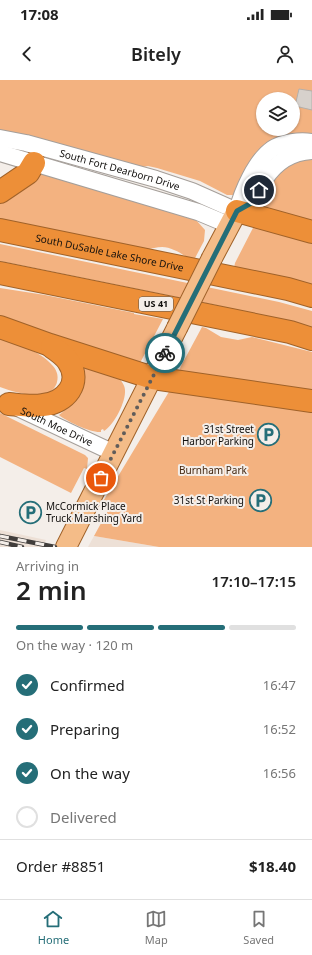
<!DOCTYPE html>
<meta charset="utf-8">
<style>
body{margin:0;font-family:"Noto Sans",sans-serif;background:#f2f2f2;color:#222;height:100vh;display:flex;flex-direction:column;font-size:15px;white-space:nowrap}
*{box-sizing:border-box;margin:0}
p{font-size:13px;color:#767676}
.icon{flex:none;width:22px;height:22px;fill:none;stroke:currentColor;stroke-width:2;stroke-linecap:round;stroke-linejoin:round}
.map{position:relative;height:467px;overflow:hidden}
.details{display:flex;flex-direction:column;background:#fff;flex:1}
.details>*{flex:none}
.buttons{position:absolute;left:256px;top:12px;display:grid;gap:8px}
.buttons a{display:grid;place-items:center;width:44px;height:44px;border-radius:50%;background:#fff;box-shadow:0 1px 3px #0004;font-size:20px}
.pin{position:absolute;display:grid;place-items:center;width:34px;height:34px;color:#fff;margin:-17px;border:2px solid #fff;border-radius:50%;box-shadow:0 1px 4px #0007}
.courier{position:absolute;display:grid;place-items:center;width:40px;height:40px;margin:-20px;border:3px solid #256e78;border-radius:50%;background:#fff;color:#222;box-shadow:0 1px 5px #0007}
.headline em{font-style:normal;font-weight:600}
.headline div{display:flex;flex-direction:column-reverse}
.headline{display:flex;align-items:center;justify-content:space-between;height:68px;padding:0 16px}
h1{font-size:26px;font-weight:600;line-height:30px}
.bar{display:grid;grid-template-columns:repeat(4,1fr);gap:6px 4px;align-content:center;height:48px;padding:0 16px}
.bar i{height:5px;border-radius:3px;background:#e0e0e0}
.bar .current{background:#256e78}
.bar p{grid-column:span 4}
.line{display:flex;align-items:center;gap:10px;padding:0 16px;border-top:1px solid #e0e0e0}
.line div{flex:1}
ol{padding:0 16px;list-style:none}
li{display:flex;align-items:center;gap:12px;height:44px}
li p{margin-inline-start:auto}
li .icon{padding:4px;border-radius:50%;background:#256e78;color:#fff;stroke-width:4}
li:last-child{color:#767676}
li i{width:22px;height:22px;border:2px solid #e0e0e0;border-radius:50%}
.status{display:flex;justify-content:space-between;align-items:center;height:28px;padding:0 20px;background:#fff;direction:ltr}
.status svg{height:11px;fill:currentColor}
header{display:flex;justify-content:space-between;align-items:center;height:52px;padding:0 16px;background:#fff;font-size:18px;font-weight:600}
.menu{display:flex;justify-content:space-around;align-items:center;height:56px;border-top:1px solid #e0e0e0;background:#fff;font-size:11px;color:#767676}
.menu a{display:grid;justify-items:center;gap:2px}
.menu .current{color:#256e78}
.map>svg:first-child{display:block}
.built{fill:#ede0d6}
.green{fill:#f3b280;fill-rule:evenodd}
.building{fill:#d7d1cc;stroke:#b5afaa}
.lines{fill:none;stroke-linecap:round;stroke-linejoin:round}
.minor-casing{stroke:#a59f9a;stroke-width:18}
.major-casing{stroke:#a06229;stroke-width:22}
.highway-casing{stroke:#a06229;stroke-width:24}
.minor{stroke:#fff;stroke-width:16}
.major{stroke:#f4bc88;stroke-width:20}
.highway{stroke:#ed8f38;stroke-width:22}
.rail-casing{stroke:#413e3c;stroke-width:4.5}
.rail{stroke:#f4eee9;stroke-width:3;stroke-dasharray:9;stroke-linecap:butt}
.major-bridge-casing{stroke:#a06229;stroke-width:22;stroke-linecap:butt}
.major-bridge{stroke:#f4bc88;stroke-width:20}
.done{stroke:#605d5a;stroke-width:4;stroke-dasharray:0 7.2}
.route{stroke:#256e78;stroke-width:5}
.labels{text-anchor:middle;stroke-width:4;stroke-linejoin:round;paint-order:stroke}
.shield{fill:#f4eee9;stroke:#55524f;stroke-width:1}
.shield-label{font-size:9px;font-weight:bold;fill:#110f0d}
.street-label{font-size:10px;fill:#110f0d;stroke:#f4eee9}
.poi-label{font-size:10px;fill:#110f0d;stroke:#f4eee9;text-anchor:end}
.park-label{font-size:10px;fill:#42260f;stroke:#f4eee9}
</style>
<div class="status"><b>17:08</b><svg viewBox="0 0 49 12"><path d="M0 12V9h3v3zM5 12V6h3v6zM10 12V3h3v9zM15 12V0h3v12zM26 1h20v11H26zM47 4h2v5h-2z"/></svg></div>
<header><svg class="icon" aria-label="back" viewBox="0 0 24 24"><path d="M15 5l-7 7 7 7"/></svg>Bitely<svg class="icon" aria-label="person" viewBox="0 0 24 24"><circle cx="12" cy="8" r="4"/><path d="M4 21q1-7 8-7t8 7"/></svg></header>
<div class="map">
<svg width="312" height="467" viewBox="0 0 312 467">
<rect width="100%" height="100%" fill="#f4eee9"/>
<g class="built">
<path d="M0,450l46,10 -4,7h-42z"/>
<path d="M94,456l65,11h-71z"/>
</g>
<g class="green">
<path d="M0,0h312v58l-78,57h-7l-27,-14 -43,-13 -9,-2 -11,2 -137,-37zM263,19h30v30h-30z"/>
<path d="M312,75v69l-50,-15 -3,-4 21,-38z"/>
<path d="M41,93l146,41 9,6 9,10 -1,11 -10,19c-8,-2 -12,-7 -20,-10 -9,-5 -18,-3 -28,0l-146,-30v-22z"/>
<path d="M255,144l57,15v47l-45,-11v-2l-33,-5 1,-5z"/>
<path d="M0,164l279,58 33,9v17l-96,-23 -216,-44z"/>
<path d="M0,208l45,7 89,18v1l29,5 -23,44 -140,-46z"/>
<path d="M202,247l4,1 15,9 17,3 14,-3 60,15v42l-134,-20 3,-8z"/>
<path d="M0,259c18,6 39,11 52,26 4,4 7,10 5,17 -1,5 -6,11 -12,13 -10,3 -35,-4 -45,-8z"/>
<path d="M79,283l39,13c3,5 7,9 7,14 1,12 -11,35 -21,41l-1,-2 -2,1v2c-10,1 -35,-11 -42,-17 24,-18 19,-24 20,-52z"/>
<path d="M170,310l142,17v140h-153l-65,-11 17,-31 -9,-2z"/>
<path d="M0,333l85,42 3,3 -1,11 -3,-1 -13,25 -71,-36z"/>
</g>
<path class="building" d="M299,9l13,2v19l-17,-4z"/>
<g class="lines">
<defs>
<g id="minor">
<path id="s1" d="M0,58l26,5 130,36 36,12 45,20"/>
<path d="M0,73l198,59 31,13"/>
<path d="M237,131c5,-19 18,-50 35,-62 11,-7 28,-9 40,-7"/>
<path d="M237,131c5,-3 12,-6 16,-10 5,-6 8,-15 12,-22 11,-17 27,-27 47,-28"/>
<path id="s2" d="M18,328l96,45"/>
</g>
<g id="major">
<path d="M212,178l25,-47"/>
<path d="M66,467l111,-219"/>
</g>
<g id="highway">
<path d="M0,112l28,-19 6,-10"/>
<path d="M237,131l75,21"/>
<path id="s3" d="M0,150l288,59 24,7"/>
<path d="M0,193l290,59 22,7"/>
<path d="M0,247l50,18 103,33 159,23"/>
<path d="M9,324c11,1 23,3 34,1 22,-2 40,-22 25,-44 -4,-6 -10,-10 -16,-14"/>
</g>
</defs>
<use href="#minor" class="minor-casing"/>
<use href="#major" class="major-casing"/>
<use href="#highway" class="highway-casing"/>
<use href="#minor" class="minor"/>
<use href="#major" class="major"/>
<use href="#highway" class="highway"/>
<defs>
<g id="rail">
<path d="M0,456l55,11"/>
<path d="M0,462l22,5"/>
</g>
</defs>
<use href="#rail" class="rail-casing"/>
<use href="#rail" class="rail"/>
<defs>
<path id="major-bridge" d="M177,248l35,-70"/>
</defs>
<use href="#major-bridge" class="major-bridge-casing"/>
<use href="#major-bridge" class="major-bridge"/>
</g>
<g class="lines">
<path class="done" d="M101,398l64,-125"/>
<path class="route" d="M165,273l72,-142 16,-9 6,-12"/>
</g>
<defs>
<symbol id="parking-ring" viewBox="-11 -11 22 22"><circle r="9.5" fill="#f4eee9" stroke="#256e78" stroke-width="1.5"/><path d="M-3.5-5.5H1a3.5 3.5 0 0 1 0 7H-1V5.5H-3.5ZM-1-3.4V-.6H.8a1.4 1.4 0 0 0 0-2.8Z" fill="#256e78"/></symbol>
</defs>
<g fill-rule="evenodd">
<use href="#parking-ring" x="256" y="342" width="25" height="25"/>
<use href="#parking-ring" x="248" y="408" width="25" height="25"/>
<use href="#parking-ring" x="18" y="420" width="25" height="25"/>
</g>
<g class="labels">
<rect class="shield" x="139" y="217" width="34" height="14" rx="3"/>
<g class="shield-label">
<text x="156" y="227">US 41</text>
</g>
<g class="street-label">
<text dy="4" stroke="none"><textPath href="#s1" startOffset="124">South Fort Dearborn Drive</textPath></text>
<text dy="4" stroke="none"><textPath href="#s3" startOffset="112">South DuSable Lake Shore Drive</textPath></text>
<text dy="4" stroke="none"><textPath href="#s2" startOffset="43">South Moe Drive</textPath></text>
</g>
<g class="poi-label">
<text x="254" y="353">31st Street<tspan x="254" dy="12">Harbor Parking</tspan></text>
<text x="244" y="424">31st St Parking</text>
<text x="46" y="430" text-anchor="start">McCormick Place<tspan x="46" dy="12">Truck Marshing Yard</tspan></text>
</g>
<g class="park-label">
<text x="213" y="394">Burnham Park</text>
</g>
</g>
</svg>
<div class="buttons">
<a><svg class="icon" aria-label="layers" viewBox="0 0 24 24"><path d="M12 4l9 5-9 5-9-5zM3 14l9 5 9-5"/></svg></a>
</div>
<div class="pin" style="left:101px;top:398px;background:#ea580c"><svg class="icon" aria-label="bag" viewBox="0 0 24 24"><path d="M5 8h14l-1 12H6zM9 8a3 3 0 0 1 6 0"/></svg></div>
<div class="pin" style="left:259px;top:110px;background:#1f2937"><svg class="icon" aria-label="home" viewBox="0 0 24 24"><path d="M3 11l9-7 9 7M6 9v11h12V9"/></svg></div>
<div class="courier" style="left:165px;top:273px"><svg class="icon" aria-label="bike" viewBox="0 0 24 24"><circle cx="6" cy="16" r="4"/><circle cx="18" cy="16" r="4"/><path d="M6 16l4-8h5l3 8M10 8l3 8H6M13 5h3"/></svg></div>
</div>
<section class="details">
<div class="headline"><div><h1>2 min</h1><p>Arriving in</p></div><em>17:10–17:15</em></div>
<div class="bar"><i class="current"></i><i class="current"></i><i class="current"></i><i></i><p>On the way · 120 m</p></div>
<ol>
<li><svg class="icon" aria-label="check" viewBox="0 0 24 24"><path d="M5 12l5 5 9-10"/></svg>Confirmed<p>16:47</p></li>
<li><svg class="icon" aria-label="check" viewBox="0 0 24 24"><path d="M5 12l5 5 9-10"/></svg>Preparing<p>16:52</p></li>
<li><svg class="icon" aria-label="check" viewBox="0 0 24 24"><path d="M5 12l5 5 9-10"/></svg>On the way<p>16:56</p></li>
<li><i></i>Delivered</li>
</ol>
<div class="line" style="height:52px"><div>Order #8851</div><b>$18.40</b></div>
</section>
<nav class="menu">
<a class="current"><svg class="icon" aria-label="home" viewBox="0 0 24 24"><path d="M3 11l9-7 9 7M6 9v11h12V9"/></svg>Home</a>
<a><svg class="icon" aria-label="map" viewBox="0 0 24 24"><path d="M3 6l6-2 6 2 6-2v14l-6 2-6-2-6 2zM9 4v14M15 6v14"/></svg>Map</a>
<a><svg class="icon" aria-label="saved" viewBox="0 0 24 24"><path d="M7 4h10v16l-5-4-5 4z"/></svg>Saved</a>
</nav>
